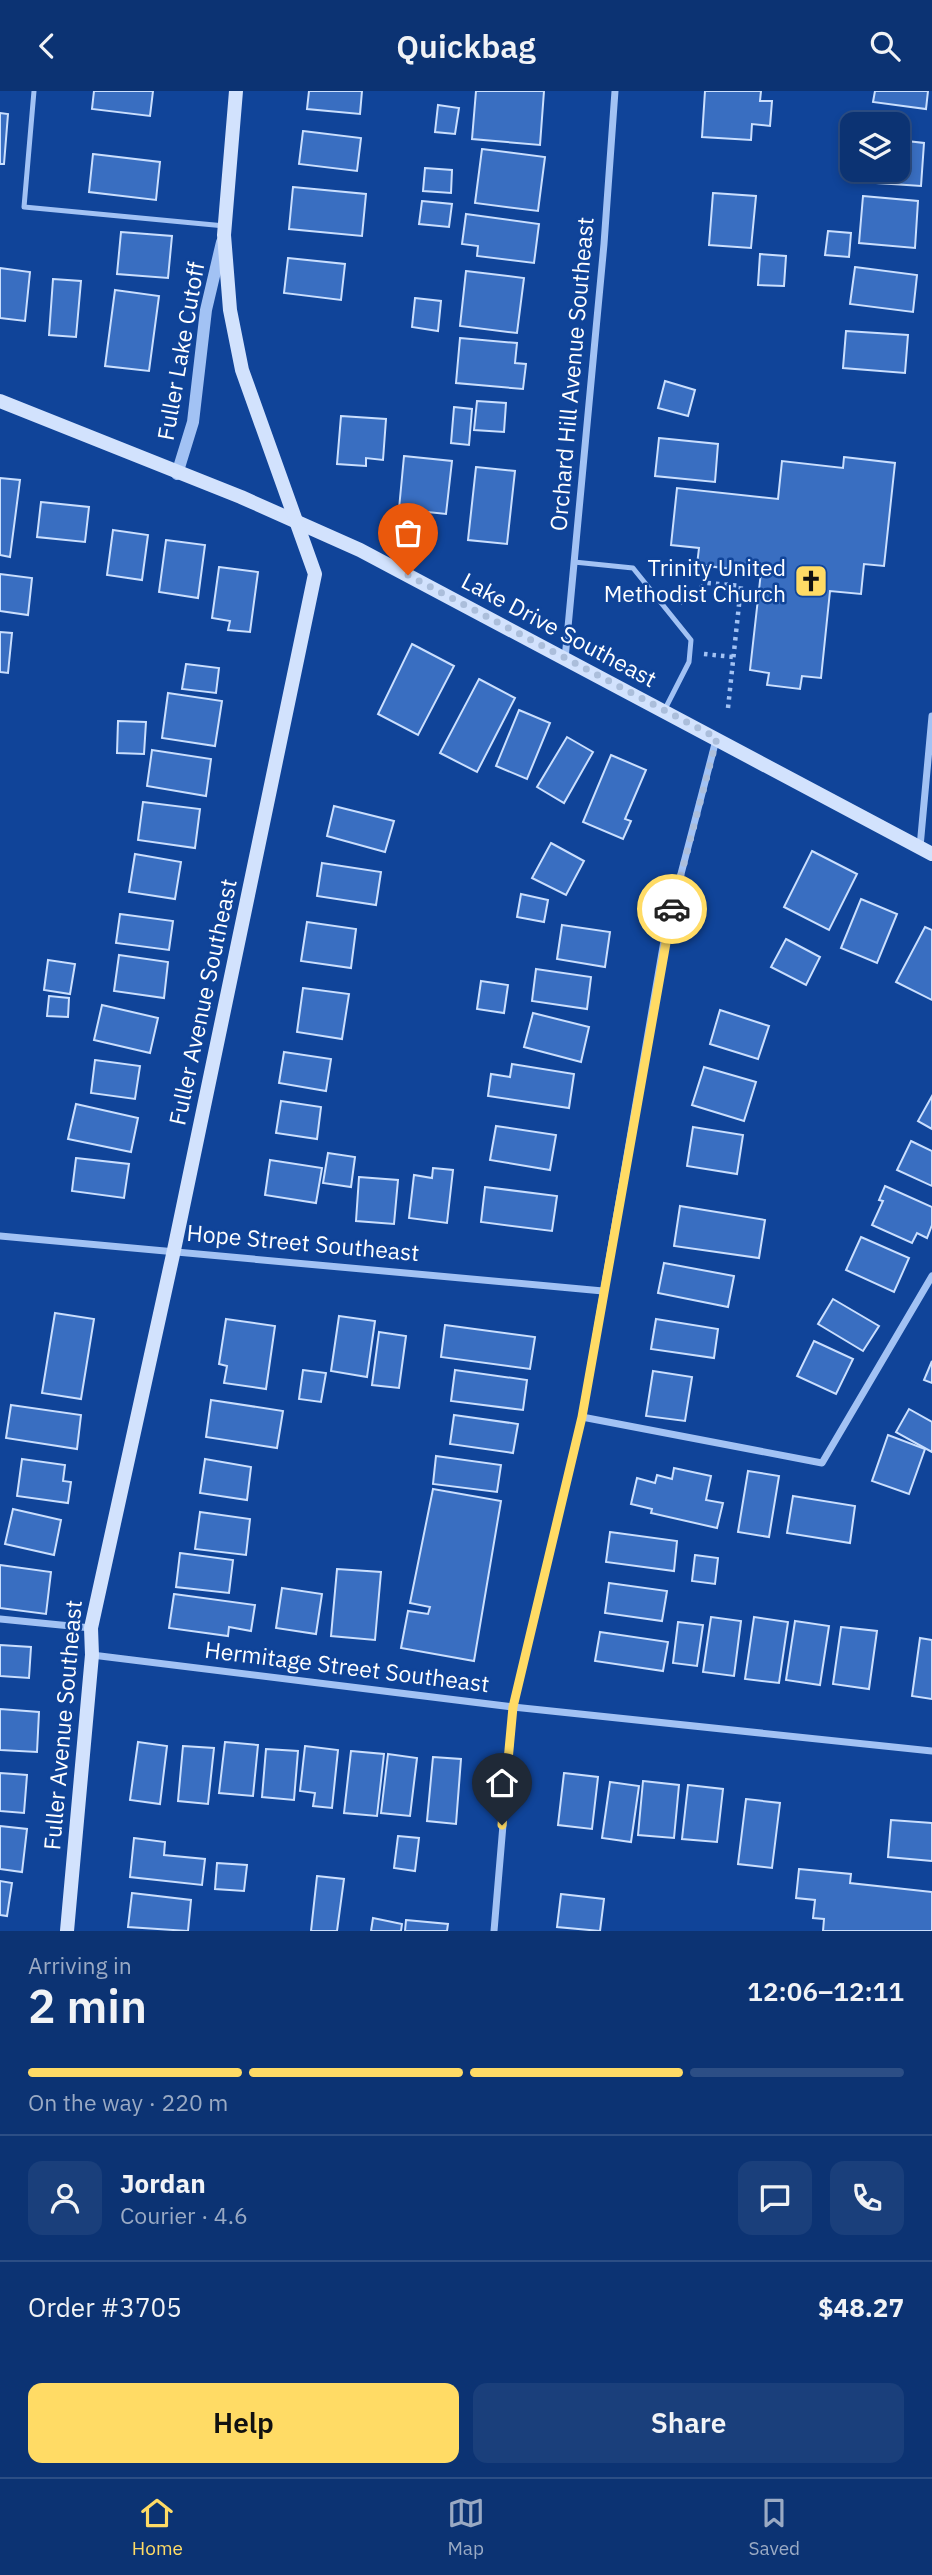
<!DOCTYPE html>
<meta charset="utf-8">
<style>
body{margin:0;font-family:"IBM Plex Sans",sans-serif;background:#1a3f7b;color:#f1f3f6;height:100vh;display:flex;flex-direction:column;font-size:26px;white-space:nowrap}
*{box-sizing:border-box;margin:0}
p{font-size:23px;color:#9aaac4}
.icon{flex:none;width:38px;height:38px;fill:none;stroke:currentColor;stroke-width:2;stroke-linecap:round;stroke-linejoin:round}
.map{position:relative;height:1840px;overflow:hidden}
.side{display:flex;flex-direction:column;background:#0c3373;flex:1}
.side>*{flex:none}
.fabs{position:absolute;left:840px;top:21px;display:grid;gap:14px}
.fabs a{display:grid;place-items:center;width:70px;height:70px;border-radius:14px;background:#0c3373;box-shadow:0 4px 10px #0003,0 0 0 2px #2c4e85;font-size:35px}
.pin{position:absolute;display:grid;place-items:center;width:60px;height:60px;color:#fff;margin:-72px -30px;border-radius:50% 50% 50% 0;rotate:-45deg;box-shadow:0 0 7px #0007}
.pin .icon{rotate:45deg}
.courier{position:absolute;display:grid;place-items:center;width:70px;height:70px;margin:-35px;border:5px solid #ffdb65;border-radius:50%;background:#fff;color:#222;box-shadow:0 2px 9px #0007}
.head em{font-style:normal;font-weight:600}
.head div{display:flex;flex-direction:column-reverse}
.head{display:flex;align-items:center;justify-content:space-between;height:119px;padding:0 28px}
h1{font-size:46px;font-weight:600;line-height:52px}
.bar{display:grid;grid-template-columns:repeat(4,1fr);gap:10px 7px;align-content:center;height:84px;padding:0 28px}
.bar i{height:9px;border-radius:5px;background:#2c4e85}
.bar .current{background:#ffdb65}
.bar p{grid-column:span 4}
.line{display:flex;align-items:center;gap:18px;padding:0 28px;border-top:2px solid #2c4e85}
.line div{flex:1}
.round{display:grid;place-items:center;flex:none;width:74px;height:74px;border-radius:14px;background:#1a3f7b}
.button{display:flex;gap:14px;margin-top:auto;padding:14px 28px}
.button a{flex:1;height:80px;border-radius:14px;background:#ffdb65;color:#111;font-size:28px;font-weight:600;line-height:80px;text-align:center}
.button a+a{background:#1a3f7b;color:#f1f3f6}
header{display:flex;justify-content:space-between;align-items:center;height:91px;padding:0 28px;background:#0c3373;font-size:32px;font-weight:600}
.dock{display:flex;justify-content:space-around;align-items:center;height:98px;border-top:2px solid #2c4e85;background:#0c3373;font-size:19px;color:#9aaac4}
.dock a{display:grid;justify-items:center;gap:4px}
.dock .current{color:#ffdb65}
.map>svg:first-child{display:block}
.building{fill:#396ec1;stroke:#cadffe;stroke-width:2}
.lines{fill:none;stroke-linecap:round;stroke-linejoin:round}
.path{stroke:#a2c2f4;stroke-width:4.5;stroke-dasharray:3.5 5;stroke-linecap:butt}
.service{stroke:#a2c2f4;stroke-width:5}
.minor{stroke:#a2c2f4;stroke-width:7}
.tertiary{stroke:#a2c2f4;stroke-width:12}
.secondary{stroke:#d2e2fd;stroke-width:14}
.done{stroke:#abbedb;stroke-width:7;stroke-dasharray:0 12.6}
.route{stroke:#ffdb65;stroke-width:9}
.labels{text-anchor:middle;stroke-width:5;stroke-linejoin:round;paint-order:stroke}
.street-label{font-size:23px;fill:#fff;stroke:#104499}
.poi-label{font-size:23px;fill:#fff;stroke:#104499;text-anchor:end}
</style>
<header><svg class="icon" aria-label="back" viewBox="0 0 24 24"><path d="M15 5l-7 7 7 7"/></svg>Quickbag<svg class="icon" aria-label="search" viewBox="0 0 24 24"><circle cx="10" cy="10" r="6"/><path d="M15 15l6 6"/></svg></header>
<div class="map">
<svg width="932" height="1840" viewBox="0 0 932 1840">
<rect width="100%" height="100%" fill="#104499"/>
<g class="building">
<path d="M94,0h59l-3,25 -58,-7z"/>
<path d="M309,0h53l-2,23 -53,-5z"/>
<path d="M476,0h68l-4,54 -68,-6z"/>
<path d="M705,0h56l-1,10h12l-2,25 -18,-2 -1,16 -49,-3z"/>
<path d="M875,0h53l-2,18 -53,-7z"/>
<path d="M438,14l21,3 -4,26 -20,-2z"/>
<path d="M0,22l8,1 -4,50h-4z"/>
<path d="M303,40l58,7 -4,33 -58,-7z"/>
<path d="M898,49l26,3 -3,43 -44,-3 2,-13h19z"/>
<path d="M482,58l63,8 -7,54 -63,-8z"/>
<path d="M93,63l67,8 -4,38 -67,-8z"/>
<path d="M425,77l27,2 -1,23 -28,-2z"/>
<path d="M293,96l73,7 -4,42 -73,-7z"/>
<path d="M713,102l43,3 -5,52 -42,-3z"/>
<path d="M863,105l55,5 -3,47 -56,-5z"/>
<path d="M422,110l30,3 -3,23 -30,-3z"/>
<path d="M466,123l73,10 -5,39 -57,-7 1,-10 -16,-2z"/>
<path d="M828,140l23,2 -2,24 -24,-2z"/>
<path d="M121,141l51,4 -4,42 -51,-4z"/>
<path d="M760,163l26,2 -2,30 -26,-1z"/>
<path d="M288,167l57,6 -4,36 -57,-7z"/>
<path d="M855,176l62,8 -4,37 -63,-8z"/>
<path d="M0,177l30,4 -5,49 -25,-3z"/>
<path d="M466,180l58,7 -7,55 -57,-7z"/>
<path d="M53,188l28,2 -5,56 -27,-2z"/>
<path d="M115,199l44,6 -10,75 -44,-5z"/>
<path d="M415,207l26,3 -3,30 -26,-4z"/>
<path d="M846,240l62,4 -3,38 -62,-5z"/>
<path d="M460,247l57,5 -2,20 11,1 -3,25 -67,-6z"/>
<path d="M665,290l30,9 -7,26 -30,-8z"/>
<path d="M477,310l29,2 -2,29 -30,-2z"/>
<path d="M454,316l18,2 -3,36 -18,-2z"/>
<path d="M341,325l45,3 -3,41 -17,-2v8l-29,-2z"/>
<path d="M659,347l59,6 -3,38 -60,-6z"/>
<path d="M404,365l48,5 -6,53 -47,-5z"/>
<path d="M844,366l51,6 -11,103 -20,-2 -3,30 -31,-3 -9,87 -19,-2 -2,13 -33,-4 2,-12 -19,-3 11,-98 -64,-7 2,-17 -28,-3 6,-57 101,11 4,-38 61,7z"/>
<path d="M476,376l39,4 -8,73 -39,-4z"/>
<path d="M0,387l20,2 -10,77 -10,-2z"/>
<path d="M41,411l48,5 -4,35 -48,-5z"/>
<path d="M113,439l35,5 -6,45 -35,-5z"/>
<path d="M166,449l39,5 -7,53 -39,-6z"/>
<path d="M219,476l39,5 -8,60 -22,-2 2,-9 -18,-3z"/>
<path d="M0,483l32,4 -4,37 -28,-4z"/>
<path d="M0,541l12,1 -4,40 -8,-1z"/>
<path d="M412,553l42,22 -36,69 -40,-21z"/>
<path d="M186,573l33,4 -3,25 -34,-4z"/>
<path d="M479,588l36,19 -38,74 -37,-19z"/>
<path d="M168,602l54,8 -7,45 -53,-8z"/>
<path d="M519,619l31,13 -23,56 -31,-13z"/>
<path d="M118,630l28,1 -2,32 -27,-1z"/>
<path d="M567,646l26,15 -29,51 -27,-16z"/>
<path d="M152,659l59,9 -5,37 -59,-10z"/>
<path d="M611,664l35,15 -21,49 6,2 -8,18 -40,-17z"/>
<path d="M143,711l57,7 -5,39 -57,-8z"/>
<path d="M334,715l60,15 -9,31 -58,-16z"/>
<path d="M551,752l33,18 -18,34 -34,-17z"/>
<path d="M812,760l45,23 -28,56 -45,-23z"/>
<path d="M135,763l46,8 -6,37 -46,-7z"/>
<path d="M322,772l59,9 -5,33 -59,-9z"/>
<path d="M521,803l27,6 -4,22 -27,-5z"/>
<path d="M861,808l36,15 -20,49 -36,-15z"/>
<path d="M120,823l53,7 -4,29 -53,-7z"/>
<path d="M307,831l49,7 -5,39 -50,-7z"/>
<path d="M562,834l48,7 -5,35 -48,-8z"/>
<path d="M925,836l7,3v70l-36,-18z"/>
<path d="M786,848l34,18 -14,28 -35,-18z"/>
<path d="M119,864l49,7 -4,36 -50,-7z"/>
<path d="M48,869l27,4 -5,30 -26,-4z"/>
<path d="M536,878l55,8 -4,32 -55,-8z"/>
<path d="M481,890l27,4 -4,28 -27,-4z"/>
<path d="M303,897l46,6 -7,45 -45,-7z"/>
<path d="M49,905l20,2 -1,19 -21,-1z"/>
<path d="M102,914l56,13 -8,35 -56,-13z"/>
<path d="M720,919l49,16 -11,33 -48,-15z"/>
<path d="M533,922l56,14 -8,35 -57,-15z"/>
<path d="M284,961l47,7 -5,32 -47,-8z"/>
<path d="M95,969l45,6 -5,33 -44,-6z"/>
<path d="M512,973l62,10 -5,34 -81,-12 3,-22 19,3z"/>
<path d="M704,976l52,15 -12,39 -52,-16z"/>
<path d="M932,1005v33l-14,-8z"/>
<path d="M281,1010l40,6 -4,32 -41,-6z"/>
<path d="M76,1013l62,14 -7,34 -63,-13z"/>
<path d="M496,1035l60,9 -6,35 -60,-10z"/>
<path d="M693,1036l50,8 -6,39 -50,-8z"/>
<path d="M911,1050l21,10v35l-35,-16z"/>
<path d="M328,1062l27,4 -4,30 -28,-4z"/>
<path d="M76,1067l53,6 -5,34 -52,-7z"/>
<path d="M270,1069l52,8 -6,35 -51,-8z"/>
<path d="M433,1077l20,2 -6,53 -38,-5 5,-43 18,3z"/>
<path d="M359,1086l39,3 -4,44 -38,-3z"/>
<path d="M885,1095l47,21v18l-5,13 -10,-5 -5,10 -40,-18 11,-24 -4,-1z"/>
<path d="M485,1096l72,9 -5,35 -71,-9z"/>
<path d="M680,1115l85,14 -6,38 -85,-12z"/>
<path d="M861,1146l48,21 -15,34 -48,-22z"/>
<path d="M664,1172l70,13 -6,31 -70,-14z"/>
<path d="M833,1208l46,27 -16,25 -45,-27z"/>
<path d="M55,1222l39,6 -13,80 -39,-6z"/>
<path d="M339,1225l36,5 -8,56 -36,-6z"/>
<path d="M226,1228l49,7 -9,63 -42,-6 3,-17 -8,-2z"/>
<path d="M656,1228l62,10 -4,29 -63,-9z"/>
<path d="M445,1234l90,12 -5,32 -89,-12z"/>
<path d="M379,1241l27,4 -7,52 -27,-3z"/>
<path d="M814,1250l39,18 -17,35 -39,-18z"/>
<path d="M932,1270v22l-8,-3z"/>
<path d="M303,1279l23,3 -5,29 -22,-3z"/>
<path d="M455,1279l72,10 -4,30 -72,-9z"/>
<path d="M653,1280l39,6 -7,44 -39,-5z"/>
<path d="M211,1309l72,11 -6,37 -71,-11z"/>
<path d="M11,1314l70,10 -4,34 -71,-11z"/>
<path d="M909,1318l23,13v30l-36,-20z"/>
<path d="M454,1324l64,9 -5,29 -63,-9z"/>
<path d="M888,1344l37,14 -16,45 -37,-13z"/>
<path d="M436,1365l65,9 -4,27 -64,-8z"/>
<path d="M22,1368l43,6 -2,16 8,1 -3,21 -51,-7z"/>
<path d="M205,1368l46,8 -4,33 -47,-7z"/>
<path d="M674,1377l37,8 -5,24 17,3 -6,25 -66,-15 1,-4 -21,-5 6,-26 18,5 2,-8 15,4z"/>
<path d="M748,1380l31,5 -10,61 -31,-5z"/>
<path d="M433,1398l68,12 -27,160 -73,-13 7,-37 20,3 2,-7 -20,-4z"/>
<path d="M793,1405l62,10 -5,37 -63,-10z"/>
<path d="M13,1418l48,11 -7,35 -49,-11z"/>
<path d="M200,1421l50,7 -4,36 -51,-6z"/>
<path d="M610,1441l67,9 -3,30 -68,-9z"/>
<path d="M180,1462l53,7 -4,33 -53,-6z"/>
<path d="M695,1464l23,3 -3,26 -23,-3z"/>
<path d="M0,1474l51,7 -5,42 -46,-6z"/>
<path d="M337,1478l44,3 -6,68 -44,-4z"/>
<path d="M609,1492l58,8 -5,30 -57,-8z"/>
<path d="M282,1497l40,6 -6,40 -40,-6z"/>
<path d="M174,1503l81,11 -4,26 -22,-4 -1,9 -59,-8z"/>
<path d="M711,1526l30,4 -7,55 -31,-4z"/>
<path d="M754,1526l34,5 -9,61 -34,-4z"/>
<path d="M795,1530l34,5 -9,59 -34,-5z"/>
<path d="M678,1531l25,3 -6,41 -24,-3z"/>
<path d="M841,1536l36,4 -8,58 -36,-5z"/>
<path d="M600,1541l68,10 -5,29 -68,-10z"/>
<path d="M920,1547l12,2v59l-20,-3z"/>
<path d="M0,1554l31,2 -2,31 -29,-2z"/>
<path d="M0,1618l39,3 -2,40 -37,-2z"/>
<path d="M138,1651l29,4 -7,58 -30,-4z"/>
<path d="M225,1651l33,3 -5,51 -34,-3z"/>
<path d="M183,1655l31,2 -6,56 -30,-3z"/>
<path d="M305,1655l33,4 -6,58 -19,-2 2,-13 -15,-2z"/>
<path d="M266,1658l32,2 -4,49 -32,-3z"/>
<path d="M351,1660l33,3 -7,62 -33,-3z"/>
<path d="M388,1663l29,4 -7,58 -29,-3z"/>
<path d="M433,1666l28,2 -5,65 -29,-3z"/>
<path d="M0,1682l27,2 -3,38 -24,-2z"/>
<path d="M564,1682l34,4 -6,52 -34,-4z"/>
<path d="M643,1690l36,4 -5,53 -36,-3z"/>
<path d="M610,1691l29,4 -8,56 -29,-4z"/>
<path d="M688,1694l35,4 -6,53 -35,-3z"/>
<path d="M746,1708l34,4 -8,65 -34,-4z"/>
<path d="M891,1729l41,3v38l-44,-4z"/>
<path d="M0,1735l27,3 -5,43 -22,-3z"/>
<path d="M398,1745l21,2 -4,33 -21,-3z"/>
<path d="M134,1747l31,4 -1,13 41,4 -3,26 -72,-8z"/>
<path d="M217,1772l30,2 -3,26 -29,-2z"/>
<path d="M799,1778l52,5 -1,9 82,9v39h-109l1,-12 -11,-1 2,-18 -19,-2z"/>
<path d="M317,1785l27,3 -7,52h-26z"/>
<path d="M0,1790l12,2 -5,33 -7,-1z"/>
<path d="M132,1802l59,7 -3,31 -60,-4z"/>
<path d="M561,1803l43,5 -4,32 -43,-4z"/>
<path d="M373,1827l29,6 -1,7h-30z"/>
<path d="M406,1829l42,4 -1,7h-42z"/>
</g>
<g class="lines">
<g class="path">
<path d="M680,512l27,-20 34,3 -13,122"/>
<path d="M704,563l29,3"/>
</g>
<g class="service">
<path d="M34,0l-10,116 201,19"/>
<path d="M574,471l59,6 58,72 -2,22 -25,49"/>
</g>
<g class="minor">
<path d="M565,568l39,-415 11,-153"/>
<path d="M920,756l12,-131"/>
<path d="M0,1145l603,55"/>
<path d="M582,1326l240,46 110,-187"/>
<path d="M0,1528l91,9"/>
<path d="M92,1564l421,52 419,44"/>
<path d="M494,1840l19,-224 69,-290 83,-482 51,-195"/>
</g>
<path class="tertiary" d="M177,383l16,-52 13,-112 16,-68"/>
<g class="secondary">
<path d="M0,310l241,96 119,53 572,304"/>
<path d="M67,1840l25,-276 -1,-27 83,-378 141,-676 -73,-204 -12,-60 -6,-75 12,-144"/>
</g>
</g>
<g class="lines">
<path class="done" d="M408,484l309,163 -45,171"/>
<path class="route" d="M502,1734l11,-118 69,-290 90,-508"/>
</g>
<defs>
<symbol id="church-square" viewBox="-11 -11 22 22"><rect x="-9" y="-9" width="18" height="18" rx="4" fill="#ffdb65" stroke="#104499"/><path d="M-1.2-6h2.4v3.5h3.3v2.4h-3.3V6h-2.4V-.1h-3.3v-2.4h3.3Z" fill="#111"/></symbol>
</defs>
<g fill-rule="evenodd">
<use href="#church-square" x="792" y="471" width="38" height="38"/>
</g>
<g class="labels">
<g class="street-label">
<text transform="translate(181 260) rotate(-80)" y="8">Fuller Lake Cutoff</text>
<text transform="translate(572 283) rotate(-85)" y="8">Orchard Hill Avenue Southeast</text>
<text transform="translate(559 539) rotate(28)" y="8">Lake Drive Southeast</text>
<text transform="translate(203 911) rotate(-78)" y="8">Fuller Avenue Southeast</text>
<text transform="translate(303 1152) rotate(5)" y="8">Hope Street Southeast</text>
<text transform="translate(347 1576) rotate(7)" y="8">Hermitage Street Southeast</text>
<text transform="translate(63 1634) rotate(-85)" y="8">Fuller Avenue Southeast</text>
</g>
<g class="poi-label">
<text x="786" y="485">Trinity United<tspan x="786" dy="26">Methodist Church</tspan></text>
</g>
</g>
</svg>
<div class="fabs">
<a><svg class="icon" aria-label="layers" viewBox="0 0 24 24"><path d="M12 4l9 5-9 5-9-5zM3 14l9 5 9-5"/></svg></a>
</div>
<div class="pin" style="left:408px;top:484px;background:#ea580c"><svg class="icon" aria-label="bag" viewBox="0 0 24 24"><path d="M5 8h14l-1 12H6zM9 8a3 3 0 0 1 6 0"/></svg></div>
<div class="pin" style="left:502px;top:1734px;background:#1f2937"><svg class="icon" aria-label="home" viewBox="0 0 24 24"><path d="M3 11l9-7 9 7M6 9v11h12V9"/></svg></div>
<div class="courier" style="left:672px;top:818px"><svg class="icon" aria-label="car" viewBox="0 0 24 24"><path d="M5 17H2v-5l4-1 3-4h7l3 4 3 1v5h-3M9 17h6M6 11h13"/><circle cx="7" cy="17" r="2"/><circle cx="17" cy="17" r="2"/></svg></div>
</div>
<section class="side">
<div class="head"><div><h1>2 min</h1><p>Arriving in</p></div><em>12:06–12:11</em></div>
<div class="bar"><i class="current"></i><i class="current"></i><i class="current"></i><i></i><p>On the way · 220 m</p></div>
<div class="line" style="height:126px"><a class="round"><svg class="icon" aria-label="person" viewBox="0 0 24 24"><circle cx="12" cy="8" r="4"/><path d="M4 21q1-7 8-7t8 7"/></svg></a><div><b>Jordan</b><p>Courier · 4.6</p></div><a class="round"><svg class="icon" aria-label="chat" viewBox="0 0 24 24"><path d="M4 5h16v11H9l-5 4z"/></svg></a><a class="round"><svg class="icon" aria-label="phone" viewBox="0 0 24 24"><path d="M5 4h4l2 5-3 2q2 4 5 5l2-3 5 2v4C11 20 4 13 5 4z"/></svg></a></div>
<div class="line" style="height:91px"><div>Order #3705</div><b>$48.27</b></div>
<div class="button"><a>Help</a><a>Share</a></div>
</section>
<nav class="dock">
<a class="current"><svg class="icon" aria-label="home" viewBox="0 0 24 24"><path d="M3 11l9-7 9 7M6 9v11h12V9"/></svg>Home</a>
<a><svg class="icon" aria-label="map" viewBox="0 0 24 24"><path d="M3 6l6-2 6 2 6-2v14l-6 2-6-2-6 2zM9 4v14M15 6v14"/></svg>Map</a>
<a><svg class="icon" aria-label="saved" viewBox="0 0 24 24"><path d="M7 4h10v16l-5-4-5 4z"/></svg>Saved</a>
</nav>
